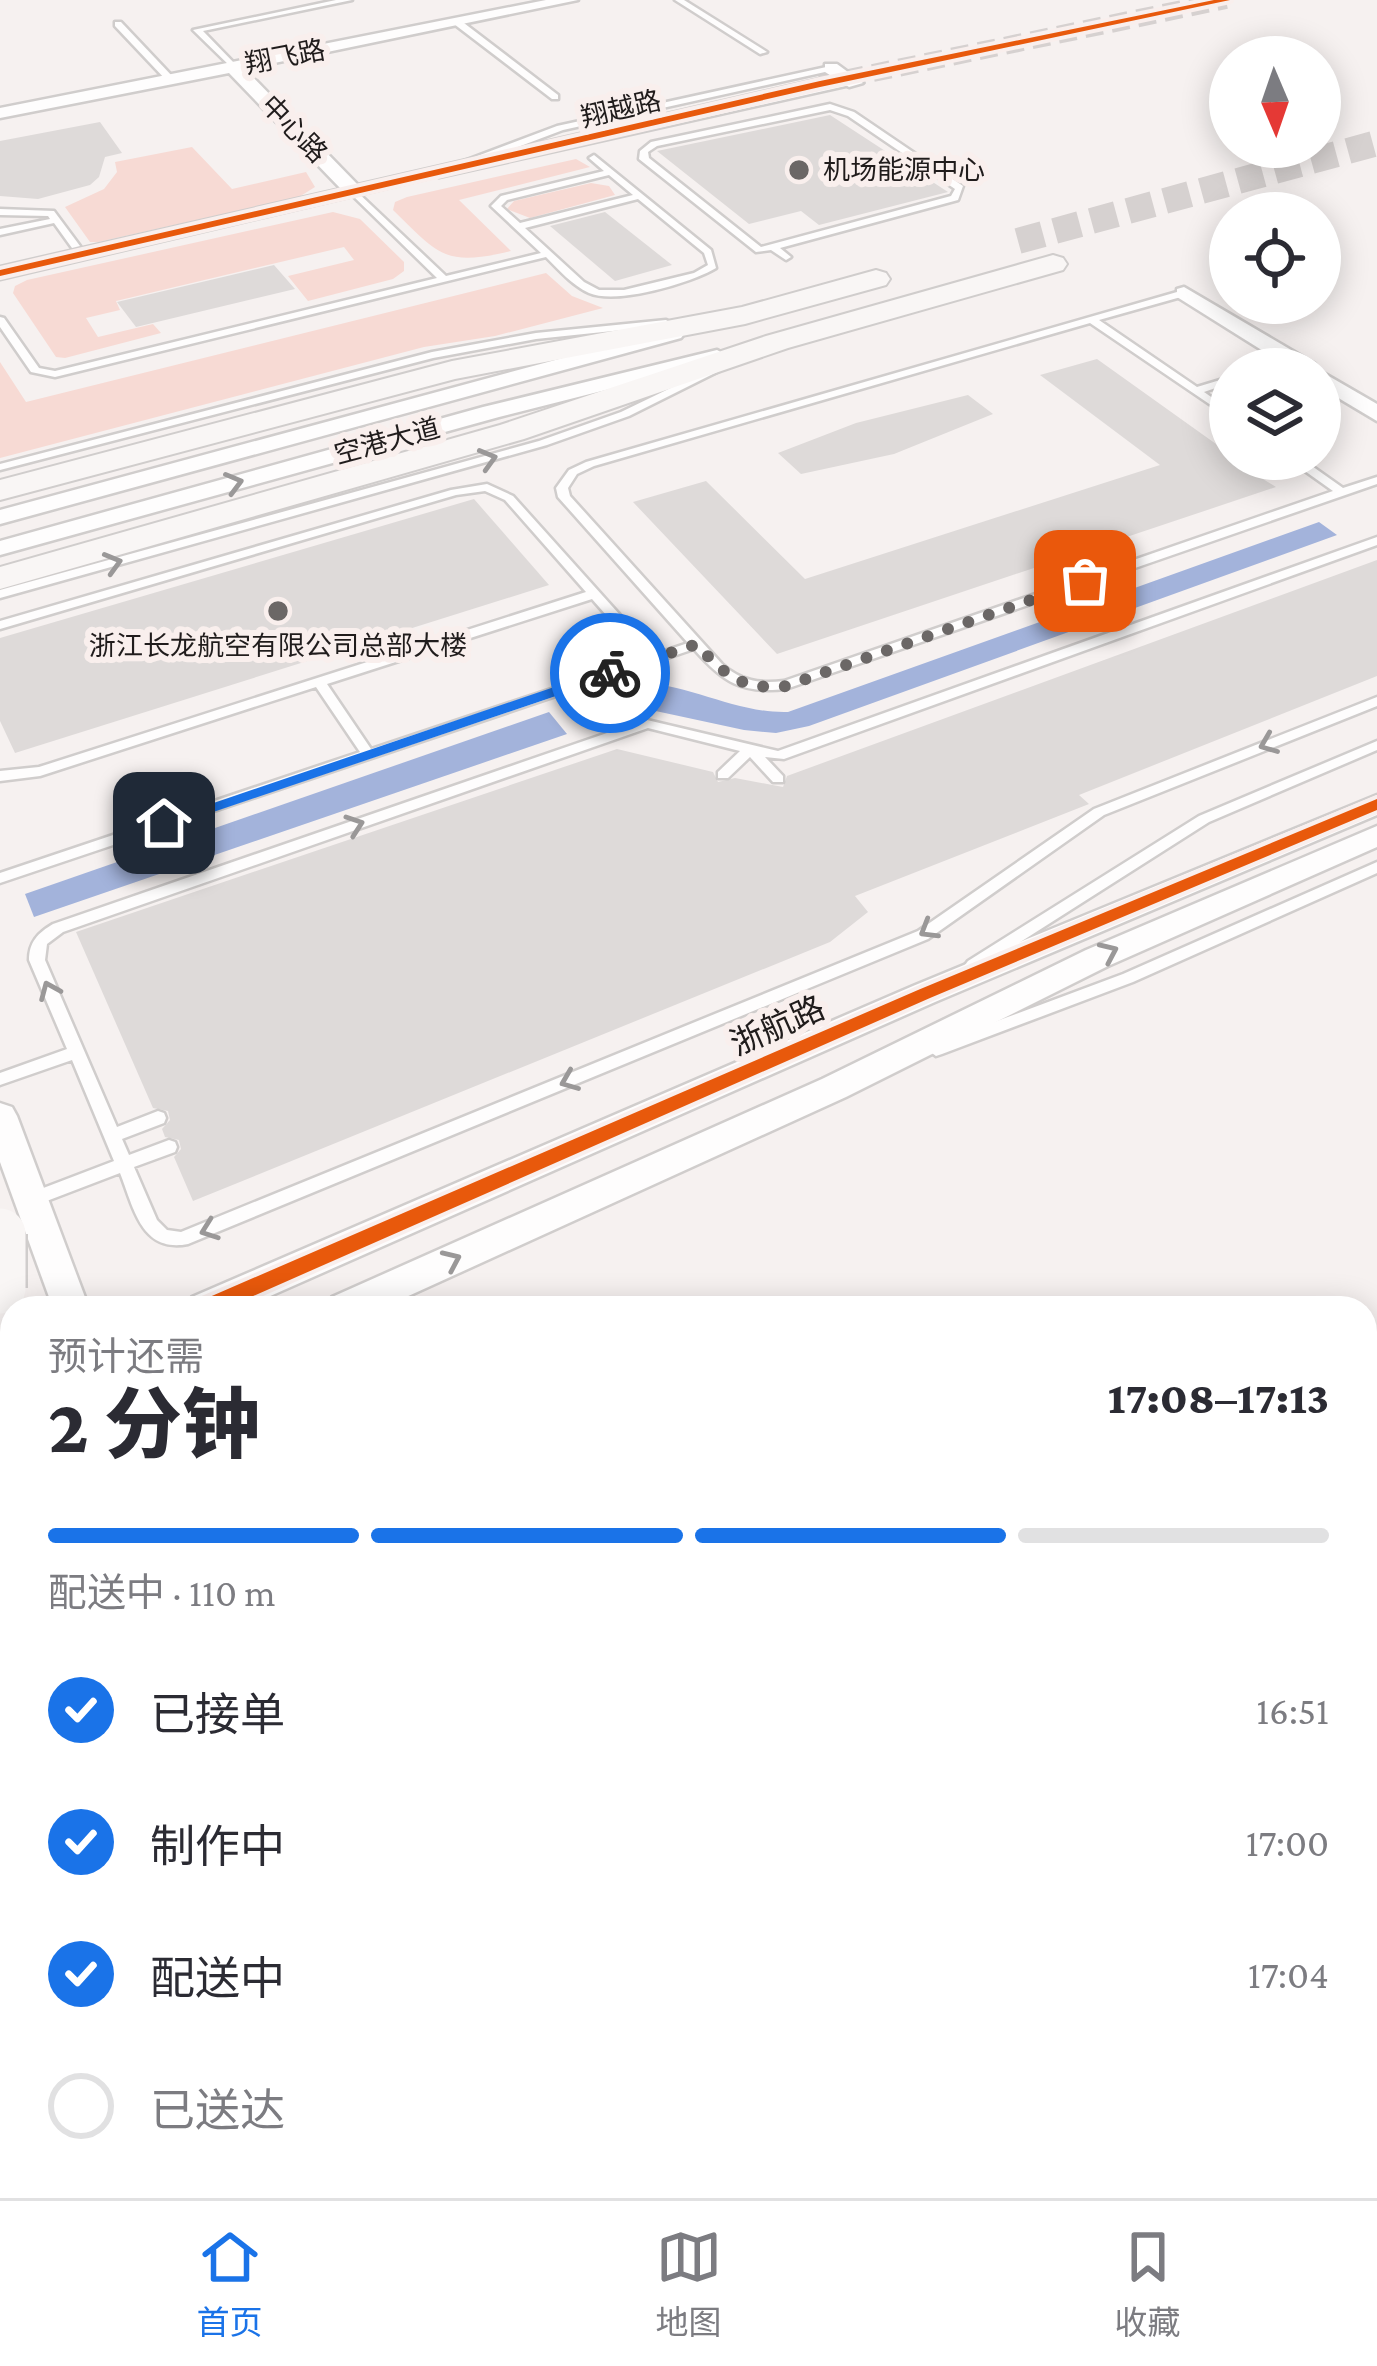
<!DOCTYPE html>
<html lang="zh">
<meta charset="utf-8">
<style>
body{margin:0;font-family:"Crimson Pro","Noto Sans SC",serif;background:#f2f2f3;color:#2b2b33;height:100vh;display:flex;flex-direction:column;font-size:45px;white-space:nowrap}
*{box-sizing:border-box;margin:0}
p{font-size:39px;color:#7c7c81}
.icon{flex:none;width:66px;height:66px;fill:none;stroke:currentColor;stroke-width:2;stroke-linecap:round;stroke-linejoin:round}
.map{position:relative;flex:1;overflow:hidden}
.drawer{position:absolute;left:0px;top:1296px;width:1377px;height:903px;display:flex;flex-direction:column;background:#fff;border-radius:36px 36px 0 0;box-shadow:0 6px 30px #0003}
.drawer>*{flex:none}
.needle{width:78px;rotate:178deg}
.buttons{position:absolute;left:1209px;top:36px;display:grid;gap:24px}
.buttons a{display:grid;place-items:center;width:132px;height:132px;border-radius:50%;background:#fff;box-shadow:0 6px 30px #0003;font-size:60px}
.pin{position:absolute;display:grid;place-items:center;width:102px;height:102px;color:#fff;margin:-51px;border-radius:24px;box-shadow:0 6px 18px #0006}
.courier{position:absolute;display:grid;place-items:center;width:120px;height:120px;margin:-60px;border:9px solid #1a73e8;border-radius:50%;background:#fff;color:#222;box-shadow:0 3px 15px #0007}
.overview em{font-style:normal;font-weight:800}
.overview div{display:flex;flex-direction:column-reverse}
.overview{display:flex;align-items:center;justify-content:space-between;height:204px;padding:0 48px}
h1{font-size:78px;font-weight:800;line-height:90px}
.bar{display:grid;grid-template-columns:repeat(4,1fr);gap:18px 12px;align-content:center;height:144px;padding:0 48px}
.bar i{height:15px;border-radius:9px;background:#e1e1e2}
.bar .current{background:#1a73e8}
.bar p{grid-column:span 4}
ol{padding:0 48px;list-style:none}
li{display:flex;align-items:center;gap:36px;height:132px}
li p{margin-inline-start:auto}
li .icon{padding:12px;border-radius:50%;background:#1a73e8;color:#fff;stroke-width:4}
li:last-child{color:#7c7c81}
li i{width:66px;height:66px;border:6px solid #e1e1e2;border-radius:50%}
.menu{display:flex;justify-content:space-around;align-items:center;height:168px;border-top:3px solid #e1e1e2;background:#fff;font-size:33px;color:#7c7c81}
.menu a{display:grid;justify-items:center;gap:6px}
.menu .current{color:#1a73e8}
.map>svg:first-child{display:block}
.green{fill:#f7dad4}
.water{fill:#a3b3db}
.building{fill:#dedad9}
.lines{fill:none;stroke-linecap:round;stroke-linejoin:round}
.minor-tunnel{stroke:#d6d1d0;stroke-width:18;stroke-dasharray:18 9;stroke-linecap:butt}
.secondary-tunnel{stroke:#d6d1d0;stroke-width:26;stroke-dasharray:26 12;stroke-linecap:butt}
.service-casing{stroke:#d0cdcc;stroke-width:5}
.minor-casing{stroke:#d0cdcc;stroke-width:5}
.secondary-casing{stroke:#d0cdcc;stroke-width:4}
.service{fill:#fefdfd;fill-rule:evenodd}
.minor{fill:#fefdfd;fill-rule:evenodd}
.secondary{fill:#f9f6f5;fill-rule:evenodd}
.secondary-bridge-casing{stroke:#d0cdcc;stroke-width:56;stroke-linecap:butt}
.secondary-bridge{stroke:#f9f6f5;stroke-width:51}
.cycleway-casing{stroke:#f9efed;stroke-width:8}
.cycleway{fill:#e8590c;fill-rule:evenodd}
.oneway{stroke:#9a9898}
.route{fill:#1a73e8}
.done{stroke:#6b6766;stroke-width:12;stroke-dasharray:0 21.6}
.poi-dot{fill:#6b6766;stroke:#f9efed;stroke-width:4.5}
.labels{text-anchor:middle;stroke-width:12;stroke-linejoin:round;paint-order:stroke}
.far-street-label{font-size:27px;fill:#201c1c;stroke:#f9efed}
.far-poi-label{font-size:27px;fill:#201c1c;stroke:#f9efed;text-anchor:start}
.street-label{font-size:33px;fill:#201c1c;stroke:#f9efed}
</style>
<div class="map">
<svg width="1377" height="2198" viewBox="0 0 1377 2198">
<rect width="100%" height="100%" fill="#f6f1f0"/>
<g class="green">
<path d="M192,147l40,42 74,-17 9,15 -16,10 -201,45h-8l-25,-35 39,-18 13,-17 -2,-10z"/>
<path d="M576,159l14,8 -131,33 52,51c-66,16 -72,4 -118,-41l2,-8 12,-5z"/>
<path d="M591,183l18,3 6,9 -85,23 -23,-9 7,-8z"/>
<path d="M333,212l27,7 44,43v9l-11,8 -85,22 -20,-25 66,-16 -10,-13 -228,54 4,9 -34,8 12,19 55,-13 8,9 -96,25 -9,-1 -43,-64 2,-7 12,-6z"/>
<path d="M546,273l26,23 31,12 -108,28 -71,11 -424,111v-96l26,40z"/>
</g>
<g class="water">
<path d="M1319,522l18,13 -528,191 -33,7 -32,-3 -107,-23 -18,-23c57,-9 112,30 169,28z"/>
<path d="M549,712l18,22 -533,183 -9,-23z"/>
</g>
<g class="building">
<path d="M830,115l118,77 -129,33 -18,-14 -52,13 -92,-73z"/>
<path d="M100,122l22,31 -17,4 -6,20 -9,8 -52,14 -38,-3v-55z"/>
<path d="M605,212l67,53 -57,16 -65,-55z"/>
<path d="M274,265l21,24 -159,38 -19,-25z"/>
<path d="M1097,359l133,95v5l46,28 -499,167 -144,-152 73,-21 99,98 355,-114 -120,-90z"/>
<path d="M968,395l25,19 -99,40 -93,20 -23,-21 78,-30z"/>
<path d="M474,499l75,86 -534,168 -15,-32v-83z"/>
<path d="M1377,560v116l-298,119 10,9 -234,92 13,16 -38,30 -637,259 -19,-44 7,-8 -2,-9 -14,-3 -3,-8 8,-9 -2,-9 -15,-3 -77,-176 541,-183 96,23 5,10 17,-4 48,9 4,-11z"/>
</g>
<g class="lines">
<path class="minor-tunnel" d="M820,84l406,-84"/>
<path class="secondary-tunnel" d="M1018,241l359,-98"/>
<defs>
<g id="service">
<path d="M336,0h16l-149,31 33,34 -3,4 -40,-39z"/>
<path d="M675,0h9l83,52 -7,2z"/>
<path d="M454,20h6l98,75v4h-6l-98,-75z"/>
<path d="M115,22h6l52,55v4h-6l-52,-55z"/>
<path d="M831,66l3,4 -271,60 -90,34 382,-84 4,3 -420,94 -5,-3 32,-9 -2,-4 93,-35z"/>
<path d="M830,104l24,8 109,74 -5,14 -178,48 11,9 -5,3 -15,-10 -15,2 -117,-93 1,-8 11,-9zM830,110l18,6 107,73 -4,7 -190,51 -112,-89 -1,-6 9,-6z"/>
<path d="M594,155l117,95 5,18c-25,15 -99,37 -127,25 -17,-8 -30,-23 -43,-36l-491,120 -24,-5 -31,-45v-10l4,1 35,50 16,3 382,-93 -86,-84 -2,-2 5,-3 92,87 95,-23 -50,-47 10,-10 103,-25 -15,-13zM609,175l24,20 -113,28 -19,-17 6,-6zM638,199l66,54 4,12 -14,8 -70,17h-25l-15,-8 -59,-54z"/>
<path d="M0,209l54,2 26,35 -8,2 -18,-25 -54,12v-6l50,-10 -2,-3 -48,-1z"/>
<path d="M1184,290l4,1v4l-89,25 98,67 33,-10v6l-26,9 26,18v8l-140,-95 -496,143 -17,8 -9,14 2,8 152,168c19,17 37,20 62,17l549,-190 -45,-32h14l41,29 34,-11v7l-591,205c-45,5 -63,-7 -92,-40l-112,38 36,42 29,-9 131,31 599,-214v8l-593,214 -19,-2 18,19v6h-10l-23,-25 -22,21h-10v-6l22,-21 -92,-23 -585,204 -16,12 -2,16 72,167 41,-16 6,2 2,5 -2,5 -42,16 7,16 40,-15 6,2 2,5 -2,5 -41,15 23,53 10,10 14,2 737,-301 176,-122 283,-112v9l-273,109 -176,124 -740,305c-47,9 -54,-36 -68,-71l-89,34 -6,-2 -3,-5 3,-5 89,-34 -42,-101 -72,25v-12l67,-24 -38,-89c0,-18 9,-27 24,-36l554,-191 -36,-42 -571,192v-10l360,-121 -44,-65 -276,89 -40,5v-10l39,-4 547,-175 -81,-92 -20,-9 -29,4 -456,134v-8l451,-131 36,-6 26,12 142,158 33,-11 -130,-146 -2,-9 13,-18 17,-8zM592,599l52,59 -273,91 -44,-65z"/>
<path d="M666,320l5,3 -1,2 -134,14 -103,19 -433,112v-6l432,-112 104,-19z"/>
<path d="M1295,358l4,1v4l-19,6h-16z"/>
<path d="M710,369l9,2 -90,45 -82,29 -547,153v-8l539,-149 82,-29z"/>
<path d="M1377,741v9l-168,72 -231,147h-10l-3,-4 3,-4 231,-145z"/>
<path d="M1377,862v11l-244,109 -191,72 -6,2 -8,-6 2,-4 193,-72z"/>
<path d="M1365,1760l12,2v22l-12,-2z"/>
<path d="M508,2187h26l5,11h-26z"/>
</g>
<g id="minor">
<path d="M546,0h32l-333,69 113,116 462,-106 8,5 -828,195v-12l341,-78 -112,-116 -229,45v-10z"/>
<path d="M825,64h12l26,19 -14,4 -24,-15z"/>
<path d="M1184,287l131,77 3,5h-26l-115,-72v-8z"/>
<path d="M674,328l10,6 -3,4 -681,186v-14z"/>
<path d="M717,350l11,6 -4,4 -225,57 -499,138v-14l483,-134z"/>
<path d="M1320,371l57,33v17l-57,-34z"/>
<path d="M1377,795v20l-442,187 -692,306h-56l5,-11 721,-311z"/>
<path d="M1377,826v21l-269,119 -262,131 -464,211h-55l5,-11 490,-218 264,-129z"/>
<path d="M0,1103l12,4 5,9 72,192h-36l-53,-146z"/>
</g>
<g id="secondary">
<path d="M1053,255l10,3 4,6 -4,6 -275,78 -264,91 -524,150v-22l500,-142 266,-89z"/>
<path d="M876,270l10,3 4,6 -4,6 -141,39 -290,55 -455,121v-20l452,-119 290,-54z"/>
<path d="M12,1374v49l-12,5v-50z"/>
</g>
</defs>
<use href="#service" class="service-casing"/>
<use href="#minor" class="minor-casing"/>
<use href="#secondary" class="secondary-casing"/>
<use href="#service" class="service"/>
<use href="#minor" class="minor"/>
<use href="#secondary" class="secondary"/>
<defs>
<path id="secondary-bridge" d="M0,1234v54"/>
</defs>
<use href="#secondary-bridge" class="secondary-bridge-casing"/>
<use href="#secondary-bridge" class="secondary-bridge"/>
<defs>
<g id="cycleway">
<path d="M1214,0h16l-410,87 -820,189v-6l820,-189z"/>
<path d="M1377,799v11l-447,188 -704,310h-31l3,-6 720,-312z"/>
</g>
</defs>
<use href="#cycleway" class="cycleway-casing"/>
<use href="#cycleway" class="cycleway"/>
</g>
<defs><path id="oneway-chevron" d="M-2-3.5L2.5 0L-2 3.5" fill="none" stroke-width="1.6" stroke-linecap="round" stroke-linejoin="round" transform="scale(3)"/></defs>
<g class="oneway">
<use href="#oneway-chevron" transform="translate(488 459) rotate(-16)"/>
<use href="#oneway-chevron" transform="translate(234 483) rotate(-15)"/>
<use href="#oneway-chevron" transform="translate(113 563) rotate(-16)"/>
<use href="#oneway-chevron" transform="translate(1268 744) rotate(158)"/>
<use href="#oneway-chevron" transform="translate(355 825) rotate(-19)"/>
<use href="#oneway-chevron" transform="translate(928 930) rotate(149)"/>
<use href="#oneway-chevron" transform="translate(1109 952) rotate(-24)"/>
<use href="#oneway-chevron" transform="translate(49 990) rotate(-113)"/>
<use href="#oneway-chevron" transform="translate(569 1081) rotate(158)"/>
<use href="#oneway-chevron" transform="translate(209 1230) rotate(160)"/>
<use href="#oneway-chevron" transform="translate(452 1260) rotate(-24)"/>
</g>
<path class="route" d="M610,668l5,2v6l-446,151 -14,-4z"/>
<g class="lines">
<path class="done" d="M610,673l87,-29c27,31 46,47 89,42l299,-105"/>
</g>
<g class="poi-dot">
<circle cx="799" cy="170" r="12"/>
<circle cx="278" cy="611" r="12"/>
</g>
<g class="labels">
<g class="far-street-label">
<text transform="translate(285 57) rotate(-11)" y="9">翔飞路</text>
<text transform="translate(621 109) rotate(-13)" y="9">翔越路</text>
<text transform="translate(294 129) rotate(46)" y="9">中心路</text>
<text transform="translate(387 441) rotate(-15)" y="9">空港大道</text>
</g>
<g class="far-poi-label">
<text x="823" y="179">机场能源中心</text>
<text x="278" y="655" text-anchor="middle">浙江长龙航空有限公司总部大楼</text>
</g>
<g class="street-label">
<text transform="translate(777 1025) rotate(-24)" y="12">浙航路</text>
</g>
</g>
</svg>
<div class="buttons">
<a><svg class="needle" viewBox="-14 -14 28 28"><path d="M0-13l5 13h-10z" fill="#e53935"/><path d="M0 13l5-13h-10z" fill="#7c7c81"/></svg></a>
<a><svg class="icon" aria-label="locate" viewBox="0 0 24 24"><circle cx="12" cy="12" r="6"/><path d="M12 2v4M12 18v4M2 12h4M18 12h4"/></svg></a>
<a><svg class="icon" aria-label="layers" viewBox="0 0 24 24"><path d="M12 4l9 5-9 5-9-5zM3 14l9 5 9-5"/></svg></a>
</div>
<div class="pin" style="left:1085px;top:581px;background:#ea580c"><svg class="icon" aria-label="bag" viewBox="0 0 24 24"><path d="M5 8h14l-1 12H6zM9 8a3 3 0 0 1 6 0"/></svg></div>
<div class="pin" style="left:164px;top:823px;background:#1f2937"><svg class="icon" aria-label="home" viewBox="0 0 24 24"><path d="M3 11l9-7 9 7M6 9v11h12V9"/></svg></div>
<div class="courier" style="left:610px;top:673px"><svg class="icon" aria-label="bike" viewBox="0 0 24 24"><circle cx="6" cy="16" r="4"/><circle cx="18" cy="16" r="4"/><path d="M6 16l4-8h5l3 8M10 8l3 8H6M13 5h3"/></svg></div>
<section class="drawer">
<div class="overview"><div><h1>2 分钟</h1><p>预计还需</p></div><em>17:08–17:13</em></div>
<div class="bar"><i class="current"></i><i class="current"></i><i class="current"></i><i></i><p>配送中 · 110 m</p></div>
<ol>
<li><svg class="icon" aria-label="check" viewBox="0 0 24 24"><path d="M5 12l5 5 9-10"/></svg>已接单<p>16:51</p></li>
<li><svg class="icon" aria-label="check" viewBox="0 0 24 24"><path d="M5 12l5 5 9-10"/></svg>制作中<p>17:00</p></li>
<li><svg class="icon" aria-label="check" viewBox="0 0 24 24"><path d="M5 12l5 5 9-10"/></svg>配送中<p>17:04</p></li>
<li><i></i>已送达</li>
</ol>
</section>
</div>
<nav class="menu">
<a class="current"><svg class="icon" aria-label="home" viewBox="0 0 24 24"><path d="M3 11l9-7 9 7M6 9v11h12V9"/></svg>首页</a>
<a><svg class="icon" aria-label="map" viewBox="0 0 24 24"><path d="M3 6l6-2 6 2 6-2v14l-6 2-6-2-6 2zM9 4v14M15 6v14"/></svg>地图</a>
<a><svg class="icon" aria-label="saved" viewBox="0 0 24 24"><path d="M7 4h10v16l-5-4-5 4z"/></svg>收藏</a>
</nav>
